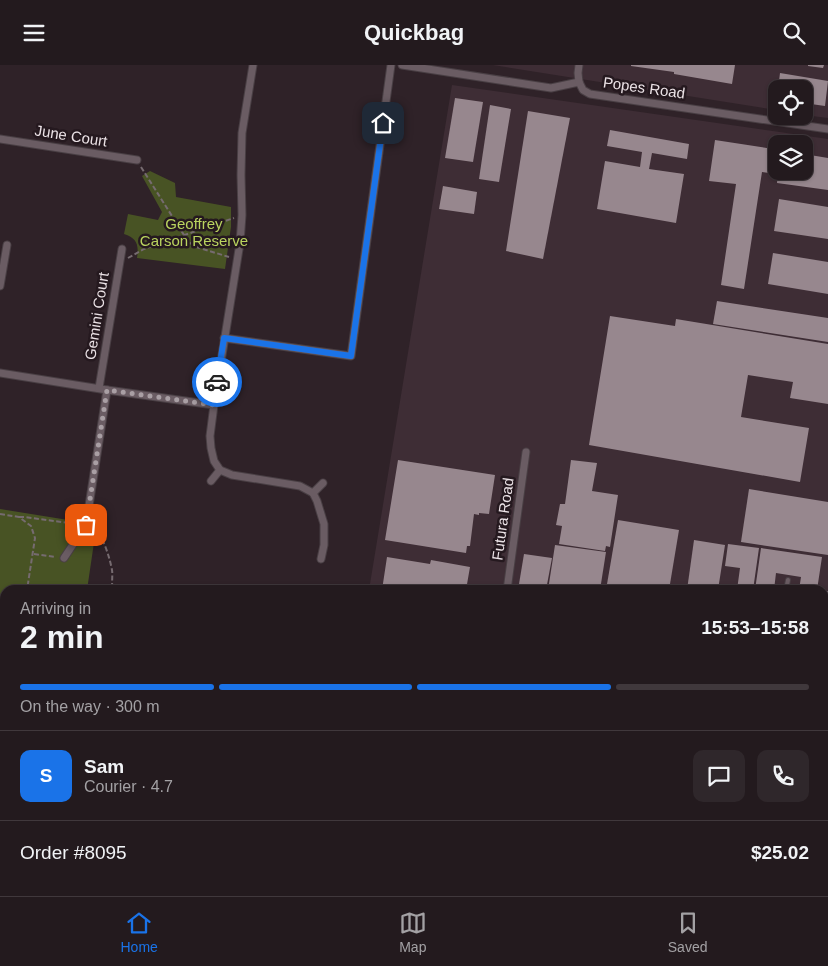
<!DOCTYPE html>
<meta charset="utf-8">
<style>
body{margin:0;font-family:Arial,sans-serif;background:#2f272b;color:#f1f3f6;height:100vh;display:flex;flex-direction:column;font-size:19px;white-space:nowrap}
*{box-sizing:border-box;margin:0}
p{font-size:16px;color:#a3a1a4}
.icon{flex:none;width:28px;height:28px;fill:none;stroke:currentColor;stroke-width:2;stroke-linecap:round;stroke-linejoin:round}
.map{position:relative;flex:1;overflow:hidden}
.side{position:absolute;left:0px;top:520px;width:829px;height:311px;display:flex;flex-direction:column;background:#231a1e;border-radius:15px 15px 0 0;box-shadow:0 1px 4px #0004,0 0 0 1px #40383c}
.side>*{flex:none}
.fabs{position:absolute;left:768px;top:15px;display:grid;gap:10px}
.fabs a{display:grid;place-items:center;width:45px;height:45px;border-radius:10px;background:#231a1e;box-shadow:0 1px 4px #0004,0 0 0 1px #40383c;font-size:25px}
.pin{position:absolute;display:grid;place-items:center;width:42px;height:42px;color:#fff;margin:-21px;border-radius:10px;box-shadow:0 2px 8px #0006}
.courier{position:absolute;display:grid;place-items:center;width:50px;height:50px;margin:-25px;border:4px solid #1a73e8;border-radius:50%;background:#fff;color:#222;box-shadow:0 1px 6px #0007}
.headline em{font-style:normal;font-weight:800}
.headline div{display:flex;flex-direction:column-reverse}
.headline{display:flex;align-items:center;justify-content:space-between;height:85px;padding:0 20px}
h1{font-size:32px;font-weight:800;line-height:38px}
.bar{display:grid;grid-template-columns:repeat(4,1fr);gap:8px 5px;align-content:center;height:60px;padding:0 20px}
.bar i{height:6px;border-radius:4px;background:#40383c}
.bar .selected{background:#1a73e8}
.bar p{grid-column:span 4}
.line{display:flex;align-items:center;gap:12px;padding:0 20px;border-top:1px solid #40383c}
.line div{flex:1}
.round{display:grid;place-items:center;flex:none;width:52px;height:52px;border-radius:10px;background:#2f272b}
header{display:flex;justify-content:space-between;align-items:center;height:65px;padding:0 20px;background:#231a1e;font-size:22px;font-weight:800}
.dock{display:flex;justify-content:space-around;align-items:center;height:70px;border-top:1px solid #40383c;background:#231a1e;font-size:14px;color:#a3a1a4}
.dock a{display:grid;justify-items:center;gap:2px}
.dock .selected{color:#1a73e8}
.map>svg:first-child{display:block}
.built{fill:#3e2d35;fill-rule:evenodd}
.green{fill:#485324}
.building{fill:#97878e}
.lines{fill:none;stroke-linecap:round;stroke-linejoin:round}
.service-casing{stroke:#493f44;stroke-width:6}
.minor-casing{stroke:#493f44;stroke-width:9}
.path{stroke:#766b70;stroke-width:2;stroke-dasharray:5 2.5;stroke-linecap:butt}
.service{stroke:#6a5c63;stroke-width:4}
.minor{stroke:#6a5c63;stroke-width:7}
.done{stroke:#a99fa4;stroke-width:5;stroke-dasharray:0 9}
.route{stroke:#1a73e8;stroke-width:6}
.labels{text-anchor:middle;stroke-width:5;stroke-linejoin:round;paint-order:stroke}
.street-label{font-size:15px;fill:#ebe2e6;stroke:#25191f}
.park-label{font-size:15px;fill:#bad45f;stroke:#25191f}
</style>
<header><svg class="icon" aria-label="menu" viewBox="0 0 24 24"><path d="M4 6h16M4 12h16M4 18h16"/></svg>Quickbag<svg class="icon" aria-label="search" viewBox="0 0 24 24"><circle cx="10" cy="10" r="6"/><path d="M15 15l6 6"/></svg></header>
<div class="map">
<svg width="828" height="831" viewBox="0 0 828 831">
<rect width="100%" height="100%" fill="#2f2228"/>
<g class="built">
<path d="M493,0h335v53l-24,-3v-26h-28v21z"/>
<path d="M452,20l376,54v757h-509l1,-5h504v-301h-455zM776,79h28v27h-28z"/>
</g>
<g class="green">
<path d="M150,106l25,12 1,14 55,10v20l-6,42 -88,-11c2,-13 0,-20 -13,-24l4,-20 30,6 4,-8 -20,-36z"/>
<path d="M0,444l93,15 3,5 -9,61h-82v57l-5,-1z"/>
<path d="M52,826h72v5h-71l-3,-3z"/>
</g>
<g class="building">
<path d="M631,0h104l-3,19 -58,-10v-2l-43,-6z"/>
<path d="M808,0h16l-1,3 -15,-2z"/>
<path d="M780,8l48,8 -3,25 -21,-3v-14h-26z"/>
<path d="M455,33l28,4 -10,60 -28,-4z"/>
<path d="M490,40l21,4 -12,73 -20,-3z"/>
<path d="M528,46l42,7 -27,141 -37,-8z"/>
<path d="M610,65l79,14 -2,15 -35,-6 -3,16 35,5 -8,49 -79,-14 8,-48 35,6 2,-15 -35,-6z"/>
<path d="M715,75l58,9 -4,24 -7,-1 -18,117 -23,-4 15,-101 -27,-3z"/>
<path d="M804,89l24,4v32l-51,-7 1,-12h26z"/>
<path d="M443,121l34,6 -3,22 -35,-5z"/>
<path d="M779,134l49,8v32l-54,-8z"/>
<path d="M773,188l55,9v32l-60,-10z"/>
<path d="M717,236l111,17v24l-115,-18z"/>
<path d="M610,251l65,10 1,-7 152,25v60l-38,-6 3,-16 -45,-7 -7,42 68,11 -9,54 -211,-37z"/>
<path d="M398,395l97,15 -6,39 -10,-1v2l-5,-1 -4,32h-3l-1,7 -81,-13z"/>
<path d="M571,395l26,3 -5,28 26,4 -8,52 -4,-1 -1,5 -46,-7 3,-18 -6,-1 4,-21h5z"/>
<path d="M749,424l79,13v53l-87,-13z"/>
<path d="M618,455l61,10 -10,60h-63z"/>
<path d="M694,475l31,5 -7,45h-31z"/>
<path d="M728,479l31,4 -6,42h-16l3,-22 -15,-2z"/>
<path d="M555,480l51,7 -6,38h-52z"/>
<path d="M761,483l61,9 -5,33h-18l2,-13 -25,-4 -2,17h-19z"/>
<path d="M524,489l28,4 -6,32h-28z"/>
<path d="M387,492l43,7 1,-4 39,7 -4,23h-84z"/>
<path d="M825,526h3v28h-4v-19z"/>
<path d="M824,558l4,1v31l-4,-1z"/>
<path d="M824,629l4,1 -3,22h-1z"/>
<path d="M827,672h1v32l-4,-1v-10z"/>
<path d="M824,753l4,1v21l-4,-1z"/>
<path d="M70,826h20l-3,5h-20z"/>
<path d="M462,826h13l23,4v1h-37z"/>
<path d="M520,826h60l-1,5h-60z"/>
<path d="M358,827l17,3v1h-18z"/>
</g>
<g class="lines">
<defs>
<g id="service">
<path d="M786,525l2,-10"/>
<path d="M750,826l31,5"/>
<path d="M452,831v-5"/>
</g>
<g id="minor">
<path d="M253,0l-11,68 -1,42 1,40 -2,28 -26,162 -4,31 1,12 3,13 6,9 12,5 68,11 13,7 4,8 7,23v21l-3,14"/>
<path d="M402,0l149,23 28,-6 4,8 7,4 238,35"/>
<path d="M579,17l-1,-9 1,-8"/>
<path d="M0,74l137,21"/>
<path d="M0,221l7,-41"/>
<path d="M224,273l127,18 40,-291"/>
<path d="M0,308l107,17 107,15"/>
<path d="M99,323l23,-139"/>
<path d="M211,416l9,-11"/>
<path d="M313,428l10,-10"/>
<path d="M64,493l22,-33 21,-135"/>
<path d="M507,525l19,-138"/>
<path d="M824,610h4"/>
<path d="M0,737l5,1"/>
<path d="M158,826l2,5"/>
<path d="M233,826l22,4 5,-4"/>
</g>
</defs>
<use href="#service" class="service-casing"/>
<use href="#minor" class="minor-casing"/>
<g class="path">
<path d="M141,102l43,68 9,11 36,11"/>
<path d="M128,193l16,-9 90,-31"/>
<path d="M0,449l19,3 12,9 4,12 -8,52"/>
<path d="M19,452h5l52,7"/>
<path d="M93,463c10,6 17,31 19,42 1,7 -1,14 1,20"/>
<path d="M34,489l22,3"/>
<path d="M0,570h5"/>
</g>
<use href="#service" class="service"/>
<use href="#minor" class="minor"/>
</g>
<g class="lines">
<path class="done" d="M86,460l21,-135 107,15 3,-23"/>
<path class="route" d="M217,317l7,-44 127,18 32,-233"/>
</g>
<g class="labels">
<g class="street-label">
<text transform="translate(644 23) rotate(8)" y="5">Popes Road</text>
<text transform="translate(71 71) rotate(9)" y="5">June Court</text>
<text transform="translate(97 251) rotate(-81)" y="5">Gemini Court</text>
<text transform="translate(503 454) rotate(-82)" y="5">Futura Road</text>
</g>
<g class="park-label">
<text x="194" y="164">Geoffrey<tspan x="194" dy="17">Carson Reserve</tspan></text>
</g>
</g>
</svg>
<div class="fabs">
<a><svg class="icon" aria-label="locate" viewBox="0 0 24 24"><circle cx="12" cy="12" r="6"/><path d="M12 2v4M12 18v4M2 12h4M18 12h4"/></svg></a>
<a><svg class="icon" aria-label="layers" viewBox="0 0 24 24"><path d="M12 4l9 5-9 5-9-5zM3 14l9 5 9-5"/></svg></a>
</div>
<div class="pin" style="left:86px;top:460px;background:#ea580c"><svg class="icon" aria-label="bag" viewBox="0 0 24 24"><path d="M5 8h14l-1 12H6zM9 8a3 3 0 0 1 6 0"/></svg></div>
<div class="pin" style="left:383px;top:58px;background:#1f2937"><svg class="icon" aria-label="home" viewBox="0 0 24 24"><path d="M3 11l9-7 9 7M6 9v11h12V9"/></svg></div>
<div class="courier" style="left:217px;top:317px"><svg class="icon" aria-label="car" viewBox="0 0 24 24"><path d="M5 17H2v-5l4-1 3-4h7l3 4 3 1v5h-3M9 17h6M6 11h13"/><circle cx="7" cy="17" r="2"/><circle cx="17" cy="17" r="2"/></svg></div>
<section class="side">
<div class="headline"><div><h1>2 min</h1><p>Arriving in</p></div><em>15:53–15:58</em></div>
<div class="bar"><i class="selected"></i><i class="selected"></i><i class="selected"></i><i></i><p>On the way · 300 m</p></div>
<div class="line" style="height:90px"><b class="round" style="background:#1a73e8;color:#fff">S</b><div><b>Sam</b><p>Courier · 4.7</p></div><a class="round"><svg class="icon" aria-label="chat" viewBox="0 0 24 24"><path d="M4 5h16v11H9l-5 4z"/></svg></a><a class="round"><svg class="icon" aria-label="phone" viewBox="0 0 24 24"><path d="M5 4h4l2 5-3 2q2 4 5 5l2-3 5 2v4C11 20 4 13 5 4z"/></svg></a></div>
<div class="line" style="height:65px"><div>Order #8095</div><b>$25.02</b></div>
</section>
</div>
<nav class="dock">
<a class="selected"><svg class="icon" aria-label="home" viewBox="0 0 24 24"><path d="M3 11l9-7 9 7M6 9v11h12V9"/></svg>Home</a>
<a><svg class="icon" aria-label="map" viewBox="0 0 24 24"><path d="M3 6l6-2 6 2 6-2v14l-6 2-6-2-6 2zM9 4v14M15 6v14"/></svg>Map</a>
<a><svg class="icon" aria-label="saved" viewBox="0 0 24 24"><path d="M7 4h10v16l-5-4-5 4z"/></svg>Saved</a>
</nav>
